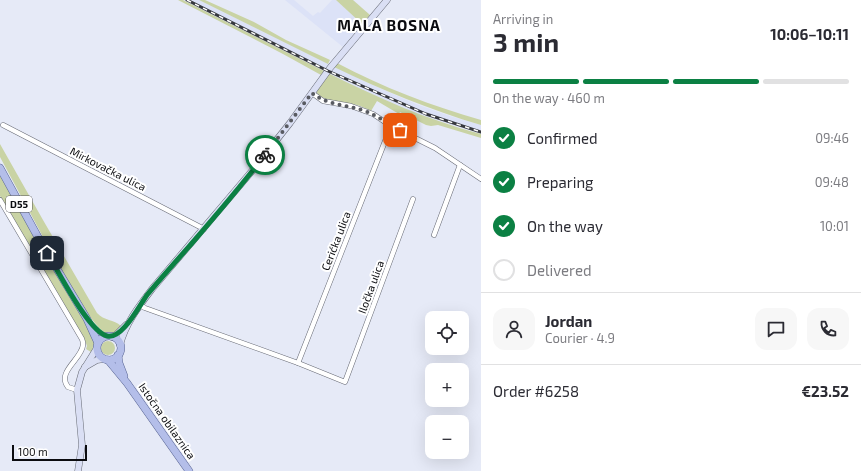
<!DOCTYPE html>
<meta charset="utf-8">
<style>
body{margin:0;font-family:"Exo 2",sans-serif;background:#f7f7f7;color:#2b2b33;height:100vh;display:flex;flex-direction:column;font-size:15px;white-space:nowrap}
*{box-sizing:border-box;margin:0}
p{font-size:13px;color:#7c7c81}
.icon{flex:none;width:22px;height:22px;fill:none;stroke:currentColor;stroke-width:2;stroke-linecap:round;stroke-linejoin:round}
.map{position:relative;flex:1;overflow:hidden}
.side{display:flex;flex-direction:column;background:#fff;width:380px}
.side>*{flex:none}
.tools{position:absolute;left:425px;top:311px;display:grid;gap:8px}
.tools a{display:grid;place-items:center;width:44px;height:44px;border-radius:8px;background:#fff;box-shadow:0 4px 16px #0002;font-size:20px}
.scale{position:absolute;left:12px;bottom:10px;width:75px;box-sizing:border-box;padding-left:4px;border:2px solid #0b0c10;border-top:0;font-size:11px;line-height:14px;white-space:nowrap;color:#0b0c10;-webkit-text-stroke:3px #fff;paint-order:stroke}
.pin{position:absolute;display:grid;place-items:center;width:34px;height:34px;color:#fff;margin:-17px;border-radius:8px;box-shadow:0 2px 6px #0006}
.courier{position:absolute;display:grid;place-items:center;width:40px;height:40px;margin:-20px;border:3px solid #0b8043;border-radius:50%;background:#fff;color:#222;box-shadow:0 1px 5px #0007}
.headline em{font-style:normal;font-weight:700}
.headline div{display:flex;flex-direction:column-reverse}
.headline{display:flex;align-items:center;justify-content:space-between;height:68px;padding:0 12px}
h1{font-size:26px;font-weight:700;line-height:30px}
.bar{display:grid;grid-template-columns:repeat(4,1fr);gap:6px 4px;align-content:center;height:48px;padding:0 12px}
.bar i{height:5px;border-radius:3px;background:#e1e1e2}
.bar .on{background:#0b8043}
.bar p{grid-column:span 4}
.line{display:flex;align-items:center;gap:10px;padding:0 12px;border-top:1px solid #e1e1e2}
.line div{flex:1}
.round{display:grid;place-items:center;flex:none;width:42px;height:42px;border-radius:12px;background:#f7f7f7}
ol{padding:0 12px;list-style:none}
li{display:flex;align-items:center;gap:12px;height:44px}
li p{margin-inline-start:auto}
li .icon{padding:4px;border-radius:50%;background:#0b8043;color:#fff;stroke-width:4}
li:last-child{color:#7c7c81}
li i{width:22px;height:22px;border:2px solid #e1e1e2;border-radius:50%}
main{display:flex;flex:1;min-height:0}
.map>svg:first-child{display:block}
.built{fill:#dce2f7}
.green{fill:#c9d3a4}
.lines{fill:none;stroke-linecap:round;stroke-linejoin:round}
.street-casing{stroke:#676a75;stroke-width:5.5}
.secondary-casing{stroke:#676a75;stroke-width:7}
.primary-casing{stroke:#586493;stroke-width:8}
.street{stroke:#fff;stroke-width:4.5}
.secondary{stroke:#dadff4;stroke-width:6}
.primary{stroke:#b4bee9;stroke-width:7}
.rail-casing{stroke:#36383e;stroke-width:3}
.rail{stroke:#fff;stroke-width:1.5;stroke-dasharray:4.5;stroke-linecap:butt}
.done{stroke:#585a61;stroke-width:4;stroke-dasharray:0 7.2}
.route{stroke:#0b8043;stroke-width:5}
.labels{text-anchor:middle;stroke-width:4;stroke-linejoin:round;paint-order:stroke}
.shield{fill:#fff;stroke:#545558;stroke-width:1}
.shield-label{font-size:10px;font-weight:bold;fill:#0b0c10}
.street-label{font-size:11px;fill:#0b0c10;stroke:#fff}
.district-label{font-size:15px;font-weight:bold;letter-spacing:1px;fill:#0b0c10;stroke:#fff}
</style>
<main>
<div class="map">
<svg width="481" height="471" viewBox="0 0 481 471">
<rect width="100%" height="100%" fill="#e6eaf7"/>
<g class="built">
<path d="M183,0h16l167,82 50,22 34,12 31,9v9l-66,-21 -53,-23z"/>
<path d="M285,0h9l19,16 5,-4 2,1 12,-13h4l26,24 -19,23z"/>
</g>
<g class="green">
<path d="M178,0h5l141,71 -3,4 -38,-21z"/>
<path d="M199,0h6l49,22 32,18 42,19 2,1 -2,4z"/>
<path d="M336,0h17l17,15 -8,9z"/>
<path d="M337,63c45,24 95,43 144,57v5c-51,-15 -99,-35 -147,-58z"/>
<path d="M328,73c50,25 100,47 153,61v4l-43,-13 -7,1 -5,-1 -26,-13 -1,2 -22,-13 -6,10c-6,-3 -12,-6 -19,-7 -12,-3 -27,-1 -36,-12z"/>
<path d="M0,144l43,76 54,93c7,8 17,6 24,13 -3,4 -6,8 -12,8 -16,-1 -58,-82 -68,-98l1,-1 -42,-78z"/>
<path d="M0,174l46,84 43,70 7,17 -5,7 -5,-3 1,-3 -3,-8 -84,-142z"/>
<circle cx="108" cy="348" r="7"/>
</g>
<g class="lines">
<defs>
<g id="street">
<path d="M312,93l11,8 28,5 22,8 18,12 44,22 46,31"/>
<path d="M3,125l201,104"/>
<path d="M0,200l82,139c1,2 1,4 1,6 -1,14 -27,27 -15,42l9,3"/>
<path d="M434,235l26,-70"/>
<path d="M140,305l5,3 153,55 47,19 68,-183"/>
<path d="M298,363l93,-237"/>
</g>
<g id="secondary">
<path d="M112,337l4,-2 10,-10"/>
<path d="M120,345c5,-21 19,-39 32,-56l100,-118 38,-48 40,-55 57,-68"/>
<path d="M85,367l12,-7 7,-1"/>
<path d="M78,471l4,-26 -5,-55 5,-18 15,-24"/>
</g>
<g id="primary">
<path d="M0,168l39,71 48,80 11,24"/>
<circle cx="109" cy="348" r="12"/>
<path d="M118,355l1,8 5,13"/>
<path d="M108,360l19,23 62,88"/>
</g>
</defs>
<use href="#street" class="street-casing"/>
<use href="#secondary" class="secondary-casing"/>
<use href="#primary" class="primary-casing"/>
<use href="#street" class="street"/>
<use href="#secondary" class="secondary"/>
<use href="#primary" class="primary"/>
<defs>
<path id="rail" d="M187,0l141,71 98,43 55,18"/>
</defs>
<use href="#rail" class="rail-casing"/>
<use href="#rail" class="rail"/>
</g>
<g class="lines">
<path class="done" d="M265,155l47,-62c16,13 34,11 53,18 13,5 23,13 35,19"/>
<path class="route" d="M47,253c11,17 41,78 60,83 15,4 32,-30 40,-41 15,-18 31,-36 46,-53 25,-29 49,-57 72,-87"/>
</g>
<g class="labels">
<rect class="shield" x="6" y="196" width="26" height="16" rx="3"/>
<g class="shield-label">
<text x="19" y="208">D55</text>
</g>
<g class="street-label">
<text transform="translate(108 169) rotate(27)" y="4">Mirkovačka ulica</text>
<text transform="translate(336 241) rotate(-69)" y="4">Cerićka ulica</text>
<text transform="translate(371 287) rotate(-70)" y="4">Iločka ulica</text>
<text transform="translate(167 421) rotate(55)" y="4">Istočna obilaznica</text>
</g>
<g class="district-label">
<text x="389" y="31">MALA BOSNA</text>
</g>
</g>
</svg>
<div class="tools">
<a><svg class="icon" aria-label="locate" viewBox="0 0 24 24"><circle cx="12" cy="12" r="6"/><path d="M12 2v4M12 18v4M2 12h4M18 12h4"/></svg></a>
<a>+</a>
<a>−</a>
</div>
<div class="scale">100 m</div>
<div class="pin" style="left:400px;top:130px;background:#ea580c"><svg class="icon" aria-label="bag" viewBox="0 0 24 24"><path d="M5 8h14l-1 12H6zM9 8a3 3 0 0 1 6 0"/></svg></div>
<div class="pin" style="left:47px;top:253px;background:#1f2937"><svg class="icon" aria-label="home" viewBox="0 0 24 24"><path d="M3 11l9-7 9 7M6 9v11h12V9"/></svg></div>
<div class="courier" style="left:265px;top:155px"><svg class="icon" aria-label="bike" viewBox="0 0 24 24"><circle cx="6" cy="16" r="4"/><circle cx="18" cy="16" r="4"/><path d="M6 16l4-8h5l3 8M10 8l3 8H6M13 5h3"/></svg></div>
</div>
<section class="side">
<div class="headline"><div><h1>3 min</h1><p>Arriving in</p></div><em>10:06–10:11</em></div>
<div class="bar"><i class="on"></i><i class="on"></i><i class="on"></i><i></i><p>On the way · 460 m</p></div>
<ol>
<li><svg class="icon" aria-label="check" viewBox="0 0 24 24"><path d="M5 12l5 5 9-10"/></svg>Confirmed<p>09:46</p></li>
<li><svg class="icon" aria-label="check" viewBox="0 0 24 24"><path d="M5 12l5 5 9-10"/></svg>Preparing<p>09:48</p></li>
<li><svg class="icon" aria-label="check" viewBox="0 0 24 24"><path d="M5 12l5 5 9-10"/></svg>On the way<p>10:01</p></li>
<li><i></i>Delivered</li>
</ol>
<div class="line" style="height:72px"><a class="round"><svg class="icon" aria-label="person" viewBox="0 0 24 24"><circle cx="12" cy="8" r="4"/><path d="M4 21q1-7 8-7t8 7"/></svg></a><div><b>Jordan</b><p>Courier · 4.9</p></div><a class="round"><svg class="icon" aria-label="chat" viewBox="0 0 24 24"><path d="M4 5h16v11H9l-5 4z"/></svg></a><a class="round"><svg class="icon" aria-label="phone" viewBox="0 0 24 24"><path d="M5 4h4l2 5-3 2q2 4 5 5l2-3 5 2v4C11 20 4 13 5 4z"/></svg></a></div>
<div class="line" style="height:52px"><div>Order #6258</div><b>€23.52</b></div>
</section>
</main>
